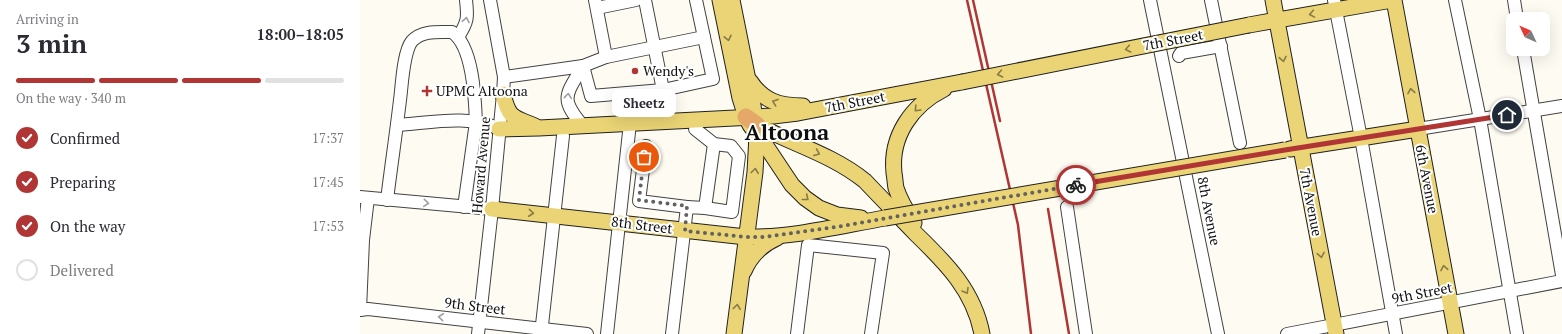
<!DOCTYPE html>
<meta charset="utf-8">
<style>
body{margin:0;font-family:"PT Serif",serif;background:#f2f2f3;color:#2b2b33;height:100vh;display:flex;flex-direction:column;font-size:15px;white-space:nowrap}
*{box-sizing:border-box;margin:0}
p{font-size:13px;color:#7c7c81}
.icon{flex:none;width:22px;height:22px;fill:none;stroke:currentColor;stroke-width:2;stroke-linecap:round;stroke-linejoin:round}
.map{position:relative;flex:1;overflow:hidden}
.panel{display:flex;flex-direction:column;background:#fff;width:360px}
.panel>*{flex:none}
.needle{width:26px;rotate:314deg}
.tools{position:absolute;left:1146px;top:12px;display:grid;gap:8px}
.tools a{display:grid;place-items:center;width:44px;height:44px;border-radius:8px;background:#fff;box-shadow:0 4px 16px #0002;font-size:20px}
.pin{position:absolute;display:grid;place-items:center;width:34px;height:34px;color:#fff;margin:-17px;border:2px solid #fff;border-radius:50%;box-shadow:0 1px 4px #0007}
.courier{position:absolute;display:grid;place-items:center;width:40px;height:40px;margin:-20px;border:3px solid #b03635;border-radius:50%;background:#fff;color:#222;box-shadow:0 1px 5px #0007}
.bubble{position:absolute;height:28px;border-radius:8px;background:#fff;box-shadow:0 4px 16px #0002;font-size:13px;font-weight:700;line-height:28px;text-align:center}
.overview em{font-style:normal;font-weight:700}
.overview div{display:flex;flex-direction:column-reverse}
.overview{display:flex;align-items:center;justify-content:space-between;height:68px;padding:0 16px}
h1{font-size:26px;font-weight:700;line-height:30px}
.bar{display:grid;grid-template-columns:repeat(4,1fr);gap:6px 4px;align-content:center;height:48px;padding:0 16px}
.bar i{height:5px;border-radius:3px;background:#e1e1e2}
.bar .active{background:#b03635}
.bar p{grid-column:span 4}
ol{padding:0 16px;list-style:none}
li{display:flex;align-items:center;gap:12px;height:44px}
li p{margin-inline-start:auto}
li .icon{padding:4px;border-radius:50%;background:#b03635;color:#fff;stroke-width:4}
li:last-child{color:#7c7c81}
li i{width:22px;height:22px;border:2px solid #e1e1e2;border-radius:50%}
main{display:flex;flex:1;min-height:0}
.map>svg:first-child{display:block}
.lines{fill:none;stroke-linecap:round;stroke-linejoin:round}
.minor-casing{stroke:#424242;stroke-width:14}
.major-casing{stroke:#202020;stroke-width:17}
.highway-casing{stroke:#202020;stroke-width:19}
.minor{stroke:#fff;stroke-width:12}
.major{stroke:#ead475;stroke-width:15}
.highway{stroke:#e5a868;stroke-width:17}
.rail{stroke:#b03635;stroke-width:2.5}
.major-bridge-casing{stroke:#202020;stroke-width:17;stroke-linecap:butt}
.major-bridge{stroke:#ead475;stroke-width:15}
.oneway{stroke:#877b47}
.oneway2{stroke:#9f9f9f}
.done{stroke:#63625e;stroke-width:4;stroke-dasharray:0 7.2}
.route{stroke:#b03635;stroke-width:5}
.poi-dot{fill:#b03635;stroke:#fff;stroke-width:1.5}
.labels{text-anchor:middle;stroke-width:4;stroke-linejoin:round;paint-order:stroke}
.street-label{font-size:14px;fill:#0f0f0f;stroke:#fff}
.poi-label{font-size:14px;fill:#0f0f0f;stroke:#fff;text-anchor:start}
.town-label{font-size:22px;font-weight:bold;fill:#0f0f0f;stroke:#fff}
</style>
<main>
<section class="panel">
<div class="overview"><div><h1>3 min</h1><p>Arriving in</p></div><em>18:00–18:05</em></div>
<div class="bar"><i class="active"></i><i class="active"></i><i class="active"></i><i></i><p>On the way · 340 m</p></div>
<ol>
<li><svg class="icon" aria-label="check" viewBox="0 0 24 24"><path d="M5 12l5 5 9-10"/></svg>Confirmed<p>17:37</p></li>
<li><svg class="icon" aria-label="check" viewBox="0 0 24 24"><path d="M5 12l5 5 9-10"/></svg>Preparing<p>17:45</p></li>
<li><svg class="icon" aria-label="check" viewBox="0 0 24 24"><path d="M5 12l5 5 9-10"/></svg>On the way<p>17:53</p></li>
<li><i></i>Delivered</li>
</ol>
</section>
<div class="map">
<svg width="1202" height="334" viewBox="0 0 1202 334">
<rect width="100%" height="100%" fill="#fefcf2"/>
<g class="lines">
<defs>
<g id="minor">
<path d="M235,0l11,57"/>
<path d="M285,0l18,90"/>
<path d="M790,0l68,334"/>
<path d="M851,0l29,143"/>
<path d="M974,0l27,138 35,196"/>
<path d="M1095,0l25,119 37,215"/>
<path d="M1154,0l3,19"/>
<path d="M237,8l39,-8"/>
<path d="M98,37c10,-15 10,-20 8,-37"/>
<path d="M1163,49l39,226"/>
<path d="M819,56l2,-3 40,-7"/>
<path d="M223,66l8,30 72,-6 50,-11 -17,-79"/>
<path d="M144,77l79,-11 23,-9 98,-20"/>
<path d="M37,125c33,-2 72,-11 102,4"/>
<path d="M223,126c-24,-28 -17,-31 0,-60"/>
<path d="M335,129l19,15 17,2 8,10 -7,56 -27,-4"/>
<path d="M1058,129l144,-23"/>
<path d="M286,146l-7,55 48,6"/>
<path d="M0,197l132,12"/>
<path d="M27,200c4,-33 9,-66 13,-100 2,-14 3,-48 12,-59 10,-11 27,-9 40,-9 21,14 23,66 24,90l-12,85"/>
<path d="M707,207l19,127"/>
<path d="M0,310l8,-1 219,25"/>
<path d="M0,310l3,-70 5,-42"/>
<path d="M118,334l14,-125 11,-115 1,-17 -14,-77"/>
<path d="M181,334l22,-198"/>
<path d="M247,334l23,-211"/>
<path d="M312,334l15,-127 18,1 9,-64"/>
<path d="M437,334l11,-89 75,8 -12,81"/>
<path d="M927,334l275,-53"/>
</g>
<g id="major">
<path d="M360,0l20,98 6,19 4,8 16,21 26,39 13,13 14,10 18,7 24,3"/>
<path d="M372,0l21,105 4,30 -2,37 -21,162"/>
<path d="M913,0l63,334"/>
<path d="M1034,0l62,334"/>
<path d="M889,25l143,-25"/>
<path d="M390,81c13,20 29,25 53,25"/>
<path d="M143,94c6,25 10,23 32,32"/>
<path d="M397,125c36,19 76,30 108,56 17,18 34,35 51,53 30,29 58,57 66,100"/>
<path d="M139,129l40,-1 234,-12 25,-3 164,-31"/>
<path d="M930,149l128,-20"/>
<path d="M132,209l254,28c46,1 93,-11 139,-19"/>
<path d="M554,223c-7,-11 -14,-22 -18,-35 -1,-5 -1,-10 -2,-15 -4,-37 18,-68 50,-84"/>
<path d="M384,271c7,-16 17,-26 33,-33"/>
</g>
<path id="highway" d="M386,117l11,8"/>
</defs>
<use href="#minor" class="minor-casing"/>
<use href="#major" class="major-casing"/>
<use href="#highway" class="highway-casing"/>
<use href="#minor" class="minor"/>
<use href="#major" class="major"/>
<use href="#highway" class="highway"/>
<g class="rail">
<path d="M607,0l51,225 13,109"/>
<path d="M613,0l27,121"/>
<path d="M688,209l21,125"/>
</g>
<defs>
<g id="major-bridge">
<path d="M602,82l287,-57"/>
<path d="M525,218l400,-68"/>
</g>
</defs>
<use href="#major-bridge" class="major-bridge-casing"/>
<use href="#major-bridge" class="major-bridge"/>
</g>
<defs><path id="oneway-chevron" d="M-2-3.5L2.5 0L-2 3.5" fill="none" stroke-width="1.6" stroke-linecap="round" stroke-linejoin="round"/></defs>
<g class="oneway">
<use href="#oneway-chevron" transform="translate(952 14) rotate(170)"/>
<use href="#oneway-chevron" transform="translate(368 38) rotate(78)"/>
<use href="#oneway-chevron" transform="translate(768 49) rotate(169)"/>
<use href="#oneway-chevron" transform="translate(923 59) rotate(79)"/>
<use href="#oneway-chevron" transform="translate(640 74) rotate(169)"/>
<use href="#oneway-chevron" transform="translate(1051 91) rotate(-100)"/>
<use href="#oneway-chevron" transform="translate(415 102) rotate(-160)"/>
<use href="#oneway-chevron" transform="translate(557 109) rotate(134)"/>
<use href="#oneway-chevron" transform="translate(457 153) rotate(23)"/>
<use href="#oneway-chevron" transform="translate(395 171) rotate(-83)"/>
<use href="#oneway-chevron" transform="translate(446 198) rotate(39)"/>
<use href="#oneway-chevron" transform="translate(171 213) rotate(6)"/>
<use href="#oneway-chevron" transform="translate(961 255) rotate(79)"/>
<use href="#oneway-chevron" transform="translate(1084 268) rotate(-101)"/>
<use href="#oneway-chevron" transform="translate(606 291) rotate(59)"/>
<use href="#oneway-chevron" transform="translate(377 307) rotate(-83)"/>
</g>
<g class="oneway2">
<use href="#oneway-chevron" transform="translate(106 20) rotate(-79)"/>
<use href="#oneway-chevron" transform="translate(208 96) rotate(-84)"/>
<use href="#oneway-chevron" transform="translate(66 203) rotate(5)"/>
<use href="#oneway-chevron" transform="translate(81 317) rotate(-174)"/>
</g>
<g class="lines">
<path class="done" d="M284,157l-5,43 48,6 -2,25 61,6h19l71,-10 240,-42"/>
<path class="route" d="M716,185l209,-35 222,-35"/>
</g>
<g class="poi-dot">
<circle cx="275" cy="71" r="4"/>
<path d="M65 85h4v4h4v4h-4v4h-4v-4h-4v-4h4z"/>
</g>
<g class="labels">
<g class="street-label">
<text transform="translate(813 40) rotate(-11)" y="5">7th Street</text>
<text transform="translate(495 102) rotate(-11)" y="5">7th Street</text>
<text transform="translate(121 165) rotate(-85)" y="5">Howard Avenue</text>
<text transform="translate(1067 179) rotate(79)" y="5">6th Avenue</text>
<text transform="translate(951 202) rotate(79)" y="5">7th Avenue</text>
<text transform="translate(849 211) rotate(79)" y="5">8th Avenue</text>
<text transform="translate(282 225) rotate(7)" y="5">8th Street</text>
<text transform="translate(1062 293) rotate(-11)" y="5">9th Street</text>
<text transform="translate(115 306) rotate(7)" y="5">9th Street</text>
</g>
<g class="poi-label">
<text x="283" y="76">Wendy's</text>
<text x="76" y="96">UPMC Altoona</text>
</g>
<g class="town-label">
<text x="427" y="140">Altoona</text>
</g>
</g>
</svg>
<div class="tools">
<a><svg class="needle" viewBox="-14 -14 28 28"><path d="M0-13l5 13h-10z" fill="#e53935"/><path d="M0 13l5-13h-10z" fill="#7c7c81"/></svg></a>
</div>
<div class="pin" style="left:284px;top:157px;background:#ea580c"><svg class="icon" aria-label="bag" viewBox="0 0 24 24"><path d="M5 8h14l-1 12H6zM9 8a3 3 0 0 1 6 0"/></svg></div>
<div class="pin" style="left:1147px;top:115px;background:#1f2937"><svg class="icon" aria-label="home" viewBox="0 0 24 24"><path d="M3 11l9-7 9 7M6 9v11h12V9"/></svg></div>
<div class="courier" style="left:716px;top:185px"><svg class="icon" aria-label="bike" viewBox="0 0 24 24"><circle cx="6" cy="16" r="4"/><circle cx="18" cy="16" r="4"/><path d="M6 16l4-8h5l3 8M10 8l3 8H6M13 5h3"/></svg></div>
<div class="bubble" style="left:252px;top:89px;width:64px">Sheetz</div>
</div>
</main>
